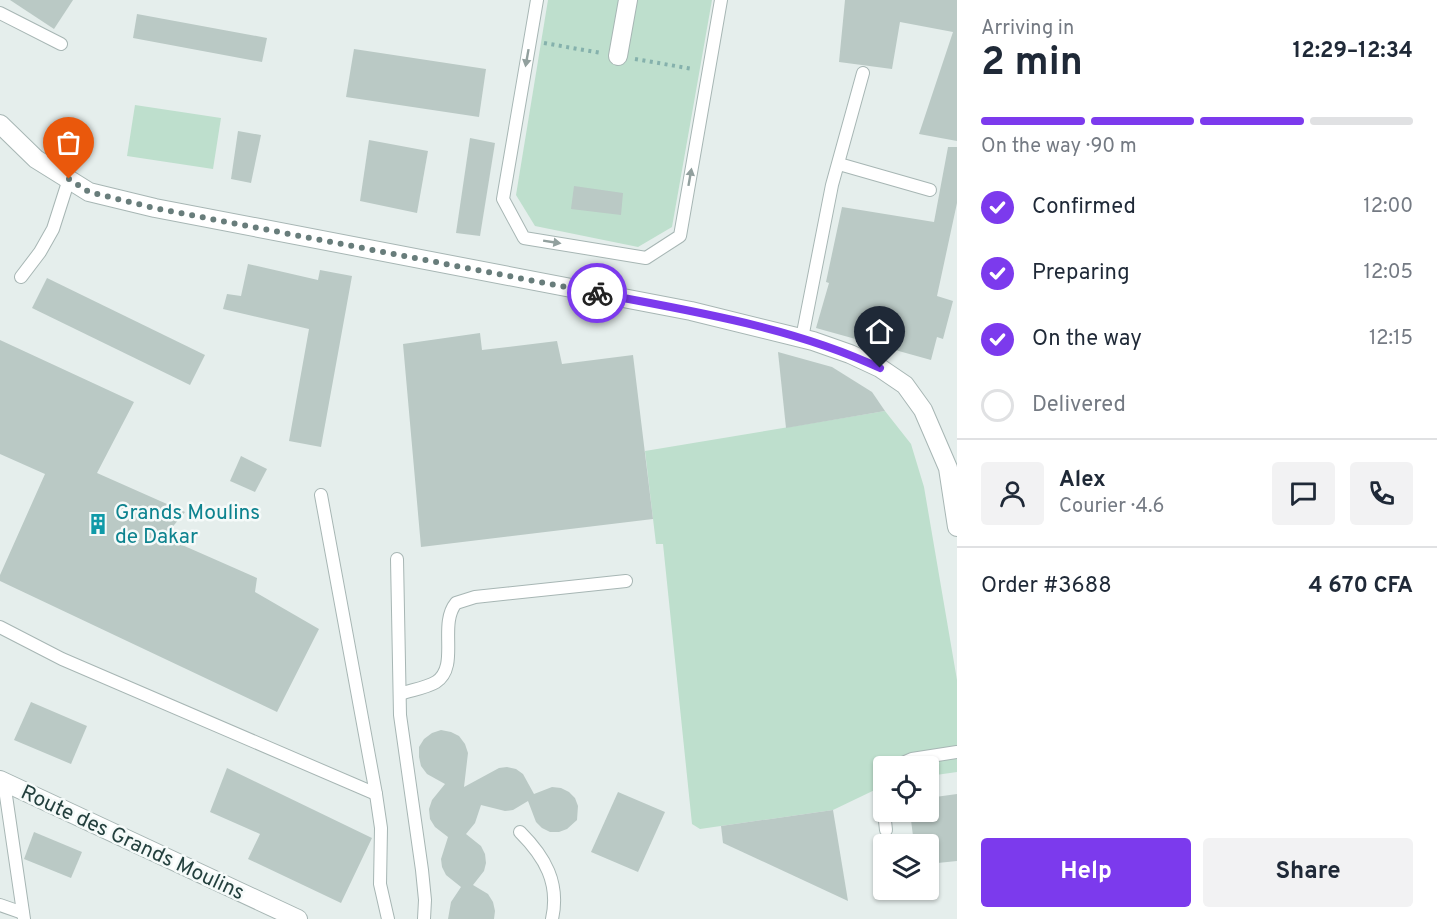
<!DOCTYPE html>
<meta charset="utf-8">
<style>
body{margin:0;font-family:Overpass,sans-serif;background:#f2f2f3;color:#1f2937;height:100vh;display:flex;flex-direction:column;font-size:22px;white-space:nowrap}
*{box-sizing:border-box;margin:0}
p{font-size:20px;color:#747a83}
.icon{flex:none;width:33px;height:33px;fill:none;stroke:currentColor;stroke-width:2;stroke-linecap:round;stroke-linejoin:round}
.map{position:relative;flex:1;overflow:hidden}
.side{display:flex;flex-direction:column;background:#fff;width:480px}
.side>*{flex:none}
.tools{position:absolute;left:873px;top:756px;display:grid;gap:12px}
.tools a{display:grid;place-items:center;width:66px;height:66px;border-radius:6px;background:#fff;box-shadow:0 2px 4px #0004;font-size:30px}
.pin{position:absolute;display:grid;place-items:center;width:51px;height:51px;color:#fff;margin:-62px -26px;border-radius:50% 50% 50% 0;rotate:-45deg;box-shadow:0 0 6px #0007}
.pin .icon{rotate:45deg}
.courier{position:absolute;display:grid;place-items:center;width:60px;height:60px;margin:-30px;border:4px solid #7c3aed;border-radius:50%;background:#fff;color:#222;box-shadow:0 2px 8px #0007}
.head em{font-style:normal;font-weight:700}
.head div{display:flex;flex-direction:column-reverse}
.head{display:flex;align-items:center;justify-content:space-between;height:102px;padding:0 24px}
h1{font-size:39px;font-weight:700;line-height:45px}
.bar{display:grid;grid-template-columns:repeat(4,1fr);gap:9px 6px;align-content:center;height:72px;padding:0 24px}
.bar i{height:8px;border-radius:4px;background:#e0e1e3}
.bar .selected{background:#7c3aed}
.bar p{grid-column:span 4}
.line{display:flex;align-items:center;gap:15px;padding:0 24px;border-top:2px solid #e0e1e3}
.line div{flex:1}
.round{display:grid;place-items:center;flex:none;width:63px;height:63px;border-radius:6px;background:#f2f2f3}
ol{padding:0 24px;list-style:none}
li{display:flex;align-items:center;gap:18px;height:66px}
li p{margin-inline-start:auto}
li .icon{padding:6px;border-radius:50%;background:#7c3aed;color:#fff;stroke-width:4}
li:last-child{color:#747a83}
li i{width:33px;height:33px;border:3px solid #e0e1e3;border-radius:50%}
.button{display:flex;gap:12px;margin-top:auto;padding:12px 24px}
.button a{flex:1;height:69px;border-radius:6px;background:#7c3aed;color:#fff;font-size:24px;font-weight:700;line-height:69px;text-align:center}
.button a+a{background:#f2f2f3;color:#1f2937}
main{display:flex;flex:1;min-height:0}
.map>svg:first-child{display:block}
.green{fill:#bedfcd}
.building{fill:#bac9c5}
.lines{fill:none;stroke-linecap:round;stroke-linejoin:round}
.service-casing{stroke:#a7b6b4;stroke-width:14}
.pedestrian-casing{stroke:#a7b6b4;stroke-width:20}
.minor-casing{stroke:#a7b6b4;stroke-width:20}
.tertiary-casing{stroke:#a7b6b4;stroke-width:20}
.path{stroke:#85b1ac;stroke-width:4;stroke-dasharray:3 4.5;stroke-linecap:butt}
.service{stroke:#fff;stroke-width:12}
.pedestrian{stroke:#fff;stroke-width:18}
.minor{stroke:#fff;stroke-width:18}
.tertiary{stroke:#fff;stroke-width:18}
.oneway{fill:#92a09e}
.done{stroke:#687d7b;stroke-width:6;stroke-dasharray:0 10.8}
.route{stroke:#7c3aed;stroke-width:8}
.labels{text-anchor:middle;stroke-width:5;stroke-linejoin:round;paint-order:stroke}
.culture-label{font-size:21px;fill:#0d838f;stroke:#f5faf9;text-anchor:start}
.street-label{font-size:21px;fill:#24403e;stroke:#f5faf9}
</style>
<main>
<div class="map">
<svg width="957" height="919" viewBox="0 0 957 919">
<rect width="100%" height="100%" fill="#e5eeec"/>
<g class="green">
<path d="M548,0h164l-40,227 -34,20 -103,-21 -19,-31z"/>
<path d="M135,105l86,13 -8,51 -86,-13z"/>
<path d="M885,411l26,33 13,43 33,193v92l-28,4 -1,-10h-44l-1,20 -50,24 -133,19 -8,-5 -29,-280h-7l-11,-93z"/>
</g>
<g class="building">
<path d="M10,0h63l-19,29z"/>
<path d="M845,0h112v141l-38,-7 34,-102 -53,-10 -8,47 -53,-7z"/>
<path d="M137,14l130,24 -5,24 -129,-24z"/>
<path d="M354,49l132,20 -7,48 -133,-20z"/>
<path d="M238,131l23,4 -10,48 -20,-4z"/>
<path d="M470,138l25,5 -15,93 -24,-3z"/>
<path d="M369,140l59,11 -11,62 -57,-12z"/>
<path d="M948,147h9v56l-20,93 16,5 -10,38 -6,-2 -6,23 -115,-32 13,-45 -3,-1 16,-75 92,15z"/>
<path d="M574,186l49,7 -2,22 -50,-6z"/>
<path d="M248,264l70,16 2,-10 32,6 -31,171 -32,-6 20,-112 -86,-20 4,-15 14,2z"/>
<path d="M47,278l158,77 -15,30 -158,-77z"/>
<path d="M480,333l2,17 75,-9 5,23 71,-9 20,164 -232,28 -18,-203z"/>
<path d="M0,340l134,62 -37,71 88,39 -21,25 93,41 -2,14 64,37 -42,83 -277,-131v-6l45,-101 -45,-20z"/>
<path d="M778,352l54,15 40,25 13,19 -99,17z"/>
<path d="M241,456l26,13 -12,23 -25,-11z"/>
<path d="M31,702l56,24 -16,38 -57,-24z"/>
<path d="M441,730l10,2 8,4 6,8 3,9 -4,34 35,-19 8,-1 9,2 7,5 11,20 18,-7 9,1 8,4 6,6 3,8 -1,14 -10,9 -8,3h-9l-8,-4 -6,-6 -8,-21 -15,9 -8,1 -24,-6 -6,18 -9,11 15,12 4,8 1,9 -2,8 -11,14 15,9 5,8 2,9 -1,8h-46l3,-17 10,-15 -15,-12 -4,-8 -1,-8 7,-22 -13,-10 -5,-8 -1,-10 3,-9 13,-16 -18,-10 -6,-8 -2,-9v-10l5,-8 8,-6z"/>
<path d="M227,768l145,70 -31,65 -93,-44 12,-25 -50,-22z"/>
<path d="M618,792l47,20 -27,60 -47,-20z"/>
<path d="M957,794v67l-29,3v-20h-14l-4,-32h18v-14z"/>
<path d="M833,810l15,91 -125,-58 -2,-17z"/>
<path d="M34,832l48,20 -11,26 -47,-19z"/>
</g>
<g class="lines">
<defs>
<g id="service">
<path d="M537,0l-34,199 21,39 122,20 34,-22 41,-236"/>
<path d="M0,13l61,31"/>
<path d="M839,164l91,26"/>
<path d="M21,277l19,-25 13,-23 16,-50"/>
<path d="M802,338l30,-153 31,-112"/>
<path d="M321,495l55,299 5,34 -1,56 8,35"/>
<path d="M397,559l3,156 22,155 3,30 -1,19"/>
<path d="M0,627l62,32 314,135"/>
<path d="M400,694c11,-4 26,-6 36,-12 24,-16 2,-57 20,-79l19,-6 151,-16"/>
<path d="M896,766l16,-7 45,-7"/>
<path d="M884,781l-2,9 2,16"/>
<path d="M4,782l20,137"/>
<path d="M884,812l2,18"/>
<path d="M520,832c25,25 40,51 32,87"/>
<path d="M0,905l23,8"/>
</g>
<path id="pedestrian" d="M618,56l10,-56"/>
<path id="minor" d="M0,124l36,35 53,33 66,16 536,103 122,30 37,13 30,14 25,17 18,25 25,58 9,59"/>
<path id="tertiary" d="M0,780l298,139"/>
</defs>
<use href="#service" class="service-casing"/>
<use href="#pedestrian" class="pedestrian-casing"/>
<use href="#minor" class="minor-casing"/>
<use href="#tertiary" class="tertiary-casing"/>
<g class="path">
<path d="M544,43l57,10"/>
<path d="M635,59l58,10"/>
</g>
<use href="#service" class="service"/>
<use href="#pedestrian" class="pedestrian"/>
<use href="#minor" class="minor"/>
<use href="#tertiary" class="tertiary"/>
</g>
<defs><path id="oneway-solid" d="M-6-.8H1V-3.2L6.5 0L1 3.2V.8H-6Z" transform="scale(1.5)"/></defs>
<g class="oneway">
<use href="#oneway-solid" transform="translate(527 58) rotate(100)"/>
<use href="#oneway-solid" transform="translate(690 177) rotate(-80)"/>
<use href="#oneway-solid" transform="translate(552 242) rotate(9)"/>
</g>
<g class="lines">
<path class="done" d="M69,179l20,13 65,16 443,85"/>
<path class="route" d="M597,293c94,18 196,34 283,75"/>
</g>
<defs>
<symbol id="building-bare" viewBox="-9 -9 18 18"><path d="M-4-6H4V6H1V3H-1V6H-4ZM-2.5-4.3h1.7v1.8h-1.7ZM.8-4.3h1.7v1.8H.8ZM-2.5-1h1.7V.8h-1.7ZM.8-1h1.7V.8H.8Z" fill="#0f9aa8" stroke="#f5faf9" stroke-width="2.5" paint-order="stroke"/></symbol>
</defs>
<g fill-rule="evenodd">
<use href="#building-bare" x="83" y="509" width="30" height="30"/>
</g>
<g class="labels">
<g class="culture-label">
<text x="115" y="519">Grands Moulins<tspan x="115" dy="24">de Dakar</tspan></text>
</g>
<g class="street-label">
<text transform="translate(133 842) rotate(25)" y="7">Route des Grands Moulins</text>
</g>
</g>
</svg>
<div class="tools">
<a><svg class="icon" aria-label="locate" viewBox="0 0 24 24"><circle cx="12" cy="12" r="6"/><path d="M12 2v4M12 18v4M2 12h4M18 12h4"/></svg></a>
<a><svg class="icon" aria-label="layers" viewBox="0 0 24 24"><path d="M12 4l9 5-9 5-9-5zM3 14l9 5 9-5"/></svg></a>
</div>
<div class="pin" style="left:69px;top:179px;background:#ea580c"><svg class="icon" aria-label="bag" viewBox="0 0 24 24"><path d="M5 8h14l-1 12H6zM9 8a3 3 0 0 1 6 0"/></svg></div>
<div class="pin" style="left:880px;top:368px;background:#1f2937"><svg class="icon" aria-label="home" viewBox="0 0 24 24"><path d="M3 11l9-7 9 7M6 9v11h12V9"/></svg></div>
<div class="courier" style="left:597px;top:293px"><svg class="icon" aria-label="bike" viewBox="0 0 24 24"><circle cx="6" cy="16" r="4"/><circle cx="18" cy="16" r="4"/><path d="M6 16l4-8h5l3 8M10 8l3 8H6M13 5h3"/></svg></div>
</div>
<section class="side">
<div class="head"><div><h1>2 min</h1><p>Arriving in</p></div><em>12:29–12:34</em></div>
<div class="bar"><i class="selected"></i><i class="selected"></i><i class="selected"></i><i></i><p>On the way · 90 m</p></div>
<ol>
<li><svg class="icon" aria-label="check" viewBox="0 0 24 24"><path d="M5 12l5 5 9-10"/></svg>Confirmed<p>12:00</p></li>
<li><svg class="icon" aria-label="check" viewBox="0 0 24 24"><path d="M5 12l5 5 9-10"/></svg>Preparing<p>12:05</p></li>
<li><svg class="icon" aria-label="check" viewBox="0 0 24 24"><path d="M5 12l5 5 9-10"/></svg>On the way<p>12:15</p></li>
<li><i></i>Delivered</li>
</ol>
<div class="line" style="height:108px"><a class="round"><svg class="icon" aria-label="person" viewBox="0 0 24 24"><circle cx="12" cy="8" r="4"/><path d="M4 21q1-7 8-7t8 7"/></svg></a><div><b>Alex</b><p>Courier · 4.6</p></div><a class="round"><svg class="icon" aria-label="chat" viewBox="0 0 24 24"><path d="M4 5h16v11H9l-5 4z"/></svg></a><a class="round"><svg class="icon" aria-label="phone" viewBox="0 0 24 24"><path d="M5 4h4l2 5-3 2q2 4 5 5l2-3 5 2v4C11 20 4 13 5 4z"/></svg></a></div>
<div class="line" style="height:78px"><div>Order #3688</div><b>4 670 CFA</b></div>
<div class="button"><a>Help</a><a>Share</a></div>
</section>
</main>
